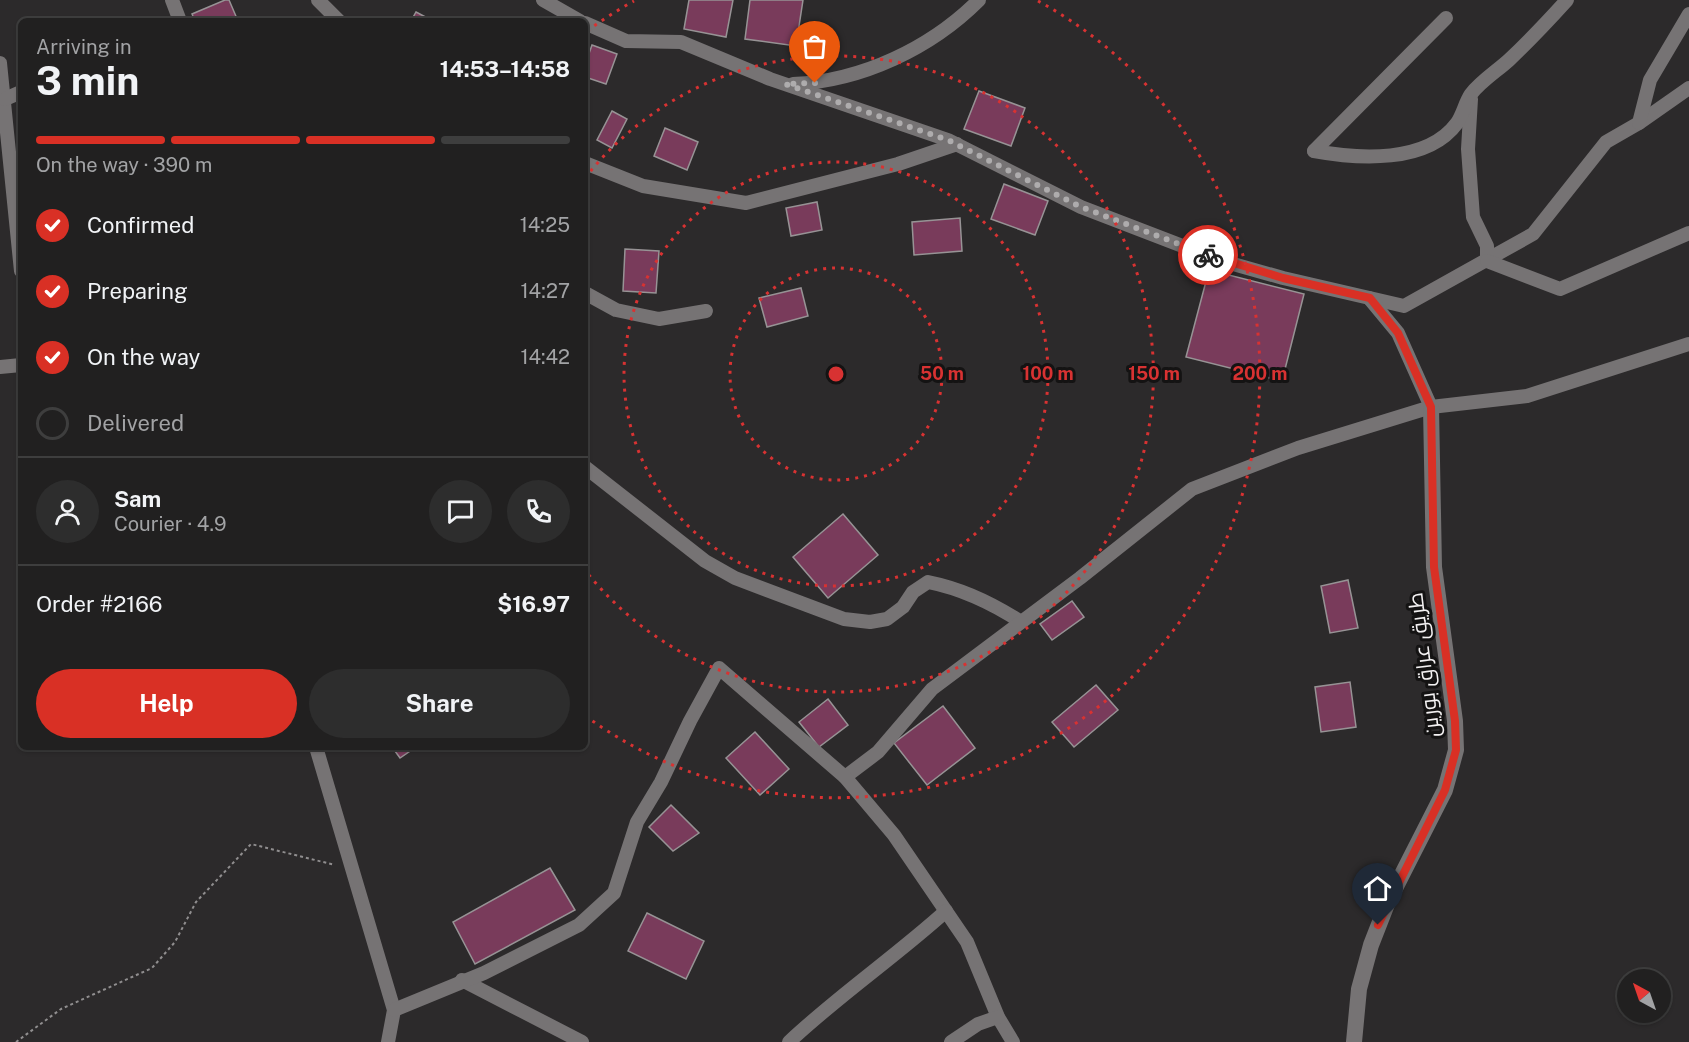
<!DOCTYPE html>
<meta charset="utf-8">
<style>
body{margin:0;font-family:"Public Sans",Cairo,sans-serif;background:#2d2d2d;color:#f1f3f6;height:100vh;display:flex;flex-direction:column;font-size:22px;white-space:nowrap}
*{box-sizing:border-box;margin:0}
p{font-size:20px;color:#a2a3a5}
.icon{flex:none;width:33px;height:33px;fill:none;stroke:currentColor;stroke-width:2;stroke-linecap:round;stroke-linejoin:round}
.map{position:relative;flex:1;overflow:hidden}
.details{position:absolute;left:18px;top:18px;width:570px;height:732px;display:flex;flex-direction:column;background:#212020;border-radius:9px;box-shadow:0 2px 4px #0004,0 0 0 2px #3e3e3e}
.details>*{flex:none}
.needle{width:39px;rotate:320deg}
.fabs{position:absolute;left:1617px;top:969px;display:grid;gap:12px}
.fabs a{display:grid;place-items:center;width:54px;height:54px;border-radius:50%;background:#212020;box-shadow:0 2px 4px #0004,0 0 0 2px #3e3e3e;font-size:30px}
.pin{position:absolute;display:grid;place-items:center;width:51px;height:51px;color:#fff;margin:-62px -26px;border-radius:50% 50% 50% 0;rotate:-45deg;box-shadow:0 0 6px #0007}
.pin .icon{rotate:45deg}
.courier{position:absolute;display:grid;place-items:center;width:60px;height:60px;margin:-30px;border:4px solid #d93025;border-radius:50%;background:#fff;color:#222;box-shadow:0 2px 8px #0007}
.overview em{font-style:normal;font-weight:700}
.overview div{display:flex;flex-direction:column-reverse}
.overview{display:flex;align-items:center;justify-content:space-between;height:102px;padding:0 18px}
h1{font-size:39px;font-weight:700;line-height:45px}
.bar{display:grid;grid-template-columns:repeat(4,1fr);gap:9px 6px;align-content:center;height:72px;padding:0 18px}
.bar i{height:8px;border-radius:4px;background:#3e3e3e}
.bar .on{background:#d93025}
.bar p{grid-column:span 4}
.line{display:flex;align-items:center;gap:15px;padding:0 18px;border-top:2px solid #3e3e3e}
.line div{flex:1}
.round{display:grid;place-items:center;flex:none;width:63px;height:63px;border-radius:32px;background:#2d2d2d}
ol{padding:0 18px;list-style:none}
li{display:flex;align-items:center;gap:18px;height:66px}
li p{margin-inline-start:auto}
li .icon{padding:6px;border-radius:50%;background:#d93025;color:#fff;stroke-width:4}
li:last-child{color:#a2a3a5}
li i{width:33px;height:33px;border:3px solid #3e3e3e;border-radius:50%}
.action{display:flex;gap:12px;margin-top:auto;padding:12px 18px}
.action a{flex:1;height:69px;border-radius:36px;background:#d93025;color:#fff;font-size:24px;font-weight:700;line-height:69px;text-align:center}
.action a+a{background:#2d2d2d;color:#f1f3f6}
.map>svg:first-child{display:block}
.building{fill:#793b5b;stroke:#979395;stroke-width:1.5}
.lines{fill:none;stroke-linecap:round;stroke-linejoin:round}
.path{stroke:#908e8f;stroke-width:2;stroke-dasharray:3 3;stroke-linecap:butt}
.minor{stroke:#767374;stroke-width:14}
.tertiary{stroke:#767374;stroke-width:16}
.done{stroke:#aeacad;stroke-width:6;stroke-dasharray:0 10.8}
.route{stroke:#d93025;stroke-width:8}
.ring{fill:none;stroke:#d83232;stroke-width:3;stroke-dasharray:3 6}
.labels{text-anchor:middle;stroke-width:6;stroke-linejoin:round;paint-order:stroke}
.street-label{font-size:21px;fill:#f4f2f3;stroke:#141313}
.centre{fill:#d83232;stroke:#141313;stroke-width:3}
.ring-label{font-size:18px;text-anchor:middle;font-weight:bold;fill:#d83232;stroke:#141313;stroke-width:6;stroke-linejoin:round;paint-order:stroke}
</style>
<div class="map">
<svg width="1689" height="1042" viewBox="0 0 1689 1042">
<rect width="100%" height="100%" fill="#2c2a2b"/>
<g class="building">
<path d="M225,0h4l9,21h-43l-3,-7z"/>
<path d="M689,0h44l-7,37 -42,-8z"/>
<path d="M750,0h53l-7,46 -51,-7z"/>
<path d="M416,12l17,9h-22z"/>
<path d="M592,45l25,9 -11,30 -21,-7v-12z"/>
<path d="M979,91l46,17 -14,38 -47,-17z"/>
<path d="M612,111l15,8 -15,29 -15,-8z"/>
<path d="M665,128l33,14 -11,28 -33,-14z"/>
<path d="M1004,184l44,17 -13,34 -44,-16z"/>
<path d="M817,202l5,28 -31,6 -5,-28z"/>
<path d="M960,218l2,33 -48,4 -2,-33z"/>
<path d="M625,249l34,2 -3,42 -33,-2z"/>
<path d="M1209,270l95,24 -22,87 -96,-24z"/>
<path d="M801,288l7,28 -41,11 -8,-29z"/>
<path d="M843,514l35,41 -50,43 -35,-41z"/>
<path d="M1348,580l10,48 -28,5 -9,-47z"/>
<path d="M1072,601l12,16 -32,23 -12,-16z"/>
<path d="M1350,682l6,45 -35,5 -6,-45z"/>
<path d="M1096,685l22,25 -44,37 -22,-25z"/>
<path d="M828,699l20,26 -29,22 -20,-25z"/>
<path d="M943,706l32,42 -48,37 -33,-42z"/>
<path d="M755,732l34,37 -29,26 -34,-37z"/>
<path d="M392,747h24l-16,11z"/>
<path d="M671,805l28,28 -26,18 -24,-24z"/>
<path d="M550,868l25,42 -100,54 -22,-42z"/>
<path d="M647,913l57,28 -18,38 -58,-28z"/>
</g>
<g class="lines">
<path class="path" d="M16,1042l45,-33 91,-41 23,-26 21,-40 55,-58 84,21"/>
<g class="minor">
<path d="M172,0l8,21"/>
<path d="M318,0l21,21"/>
<path d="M543,0l37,21"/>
<path d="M585,23l41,18 55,1 89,37 178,61 133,67 138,53 64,18 121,28 129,-72 73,-92 33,-19 50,-35"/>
<path d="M0,63l21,208"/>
<path d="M793,84c69,-3 138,-36 186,-84"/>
<path d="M5,99l16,-7"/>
<path d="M1471,99l-3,50 5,68 14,29v15"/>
<path d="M1639,123l11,-43 39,-66"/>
<path d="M1314,151c44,8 113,13 143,-28 6,-9 8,-20 14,-29 10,-13 26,-23 38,-34 20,-19 39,-39 58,-60"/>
<path d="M1314,151l132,-133"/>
<path d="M585,163l58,23 103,17 152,-39 59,-20"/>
<path d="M1487,261l73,28 129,-56"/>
<path d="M585,293l31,17 43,9 47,-8"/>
<path d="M1369,298l29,35 33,74"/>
<path d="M0,367l21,-2"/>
<path d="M585,467l120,94 30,17 109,41 26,3 17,-3 16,-12 10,-15 15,-10c35,7 64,21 93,40"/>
<path d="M316,747l78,263 -6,32"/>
<path d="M845,777l33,-25 54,-63 148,-111 112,-89 106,-41 133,-41 96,-11 162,-52"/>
<path d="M462,980l120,62"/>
<path d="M394,1010l90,-37 95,-48 35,-32 23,-71 24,-40 29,-61 29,-53 126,109 49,58 73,107 31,75 15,25"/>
<path d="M789,1042c50,-47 106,-85 157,-131"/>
<path d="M951,1042l27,-18 20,-7"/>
</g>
<path class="tertiary" d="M1354,1042l5,-53 12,-44 16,-41 58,-114 11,-40 -1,-29 -21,-154 -3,-160"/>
</g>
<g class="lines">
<path class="done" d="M815,83l-30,1 163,56 133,67 127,48"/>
<path class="route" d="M1208,255l75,23 87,20 28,35 33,74 3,160 21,154 1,29 -11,40 -67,135"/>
</g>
<g class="ring">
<circle cx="836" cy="374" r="106"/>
<circle cx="836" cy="374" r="212"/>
<path d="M585 178A318 318 0 1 1 585 570"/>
<path d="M587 31A424 424 0 0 1 634 1M1038 1A424 424 0 1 1 587 717"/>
</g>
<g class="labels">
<g class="street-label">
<text transform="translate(1424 665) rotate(-97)" y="7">طريق عراق بورين</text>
</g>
</g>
<circle cx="836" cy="374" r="9" class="centre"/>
<g class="ring-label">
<text x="942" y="380">50 m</text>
<text x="1048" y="380">100 m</text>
<text x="1154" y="380">150 m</text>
<text x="1260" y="380">200 m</text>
</g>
</svg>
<div class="fabs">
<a><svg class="needle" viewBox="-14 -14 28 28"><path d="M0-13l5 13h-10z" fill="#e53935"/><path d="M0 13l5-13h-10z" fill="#a2a3a5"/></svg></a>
</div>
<div class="pin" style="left:815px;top:83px;background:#ea580c"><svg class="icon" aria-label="bag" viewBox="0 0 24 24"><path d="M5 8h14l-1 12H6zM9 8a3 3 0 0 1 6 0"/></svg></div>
<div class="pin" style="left:1378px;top:925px;background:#1f2937"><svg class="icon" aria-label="home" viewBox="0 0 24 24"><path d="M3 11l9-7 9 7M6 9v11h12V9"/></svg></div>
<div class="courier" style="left:1208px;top:255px"><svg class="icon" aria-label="bike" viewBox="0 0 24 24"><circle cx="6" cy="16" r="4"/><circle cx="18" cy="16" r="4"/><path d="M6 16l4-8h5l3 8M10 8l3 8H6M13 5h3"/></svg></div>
<section class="details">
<div class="overview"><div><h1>3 min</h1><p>Arriving in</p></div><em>14:53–14:58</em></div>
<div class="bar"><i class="on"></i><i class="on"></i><i class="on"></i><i></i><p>On the way · 390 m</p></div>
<ol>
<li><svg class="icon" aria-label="check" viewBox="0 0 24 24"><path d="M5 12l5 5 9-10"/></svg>Confirmed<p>14:25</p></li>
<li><svg class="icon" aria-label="check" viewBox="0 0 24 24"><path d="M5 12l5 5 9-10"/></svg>Preparing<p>14:27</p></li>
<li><svg class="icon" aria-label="check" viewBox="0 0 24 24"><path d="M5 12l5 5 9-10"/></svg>On the way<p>14:42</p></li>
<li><i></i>Delivered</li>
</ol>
<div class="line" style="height:108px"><a class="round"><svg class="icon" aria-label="person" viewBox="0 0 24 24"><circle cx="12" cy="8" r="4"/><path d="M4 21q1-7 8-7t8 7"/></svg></a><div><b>Sam</b><p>Courier · 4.9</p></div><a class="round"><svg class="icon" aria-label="chat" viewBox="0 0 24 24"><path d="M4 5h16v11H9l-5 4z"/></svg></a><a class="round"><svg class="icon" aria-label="phone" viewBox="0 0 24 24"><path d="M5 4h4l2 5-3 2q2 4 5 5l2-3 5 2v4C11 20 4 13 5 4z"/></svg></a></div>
<div class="line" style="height:78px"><div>Order #2166</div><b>$16.97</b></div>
<div class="action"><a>Help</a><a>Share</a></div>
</section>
</div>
